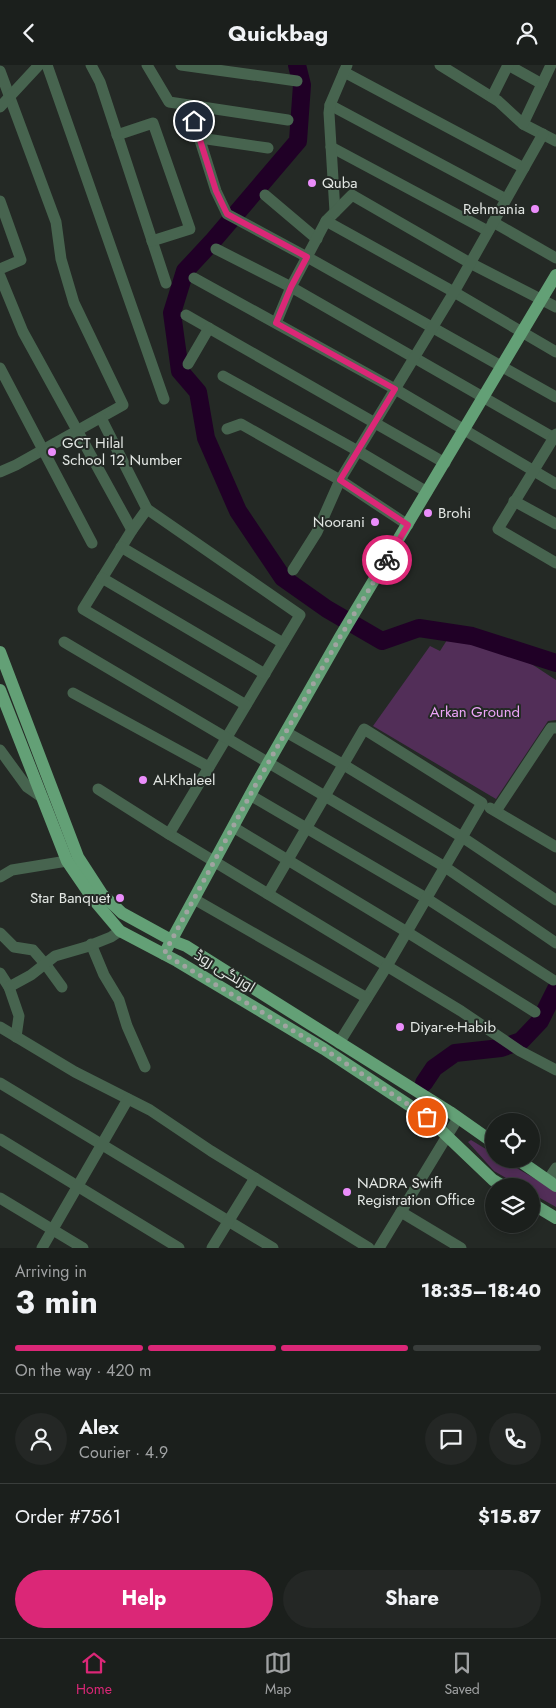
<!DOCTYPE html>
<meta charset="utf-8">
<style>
body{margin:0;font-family:Jost,Cairo,sans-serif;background:#242725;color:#f1f3f6;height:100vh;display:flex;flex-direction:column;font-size:19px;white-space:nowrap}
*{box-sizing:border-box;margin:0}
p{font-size:16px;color:#a0a2a3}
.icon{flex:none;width:28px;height:28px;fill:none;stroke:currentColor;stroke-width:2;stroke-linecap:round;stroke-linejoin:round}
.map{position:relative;height:1183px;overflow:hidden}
.panel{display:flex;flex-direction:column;background:#1b1f1c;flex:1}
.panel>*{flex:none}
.tools{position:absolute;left:485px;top:1048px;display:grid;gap:10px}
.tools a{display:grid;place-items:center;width:55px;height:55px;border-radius:50%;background:#1b1f1c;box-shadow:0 2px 8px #0003,0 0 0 1px #393d3b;font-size:25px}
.pin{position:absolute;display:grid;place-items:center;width:42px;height:42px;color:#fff;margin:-21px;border:2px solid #fff;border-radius:50%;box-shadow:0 1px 5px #0007}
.courier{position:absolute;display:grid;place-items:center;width:50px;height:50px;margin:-25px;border:4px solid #db2777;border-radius:50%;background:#fff;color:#222;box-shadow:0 1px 6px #0007}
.headline em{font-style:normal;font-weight:700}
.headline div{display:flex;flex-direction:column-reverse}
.headline{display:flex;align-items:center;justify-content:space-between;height:85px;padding:0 15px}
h1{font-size:32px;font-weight:700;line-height:38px}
.bar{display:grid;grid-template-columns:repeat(4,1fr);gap:8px 5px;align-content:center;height:60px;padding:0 15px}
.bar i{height:6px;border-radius:4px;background:#393d3b}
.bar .on{background:#db2777}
.bar p{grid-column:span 4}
.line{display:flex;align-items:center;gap:12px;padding:0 15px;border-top:1px solid #393d3b}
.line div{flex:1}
.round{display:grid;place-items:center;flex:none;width:52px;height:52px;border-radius:26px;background:#242725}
.primary-button{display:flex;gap:10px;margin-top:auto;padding:10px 15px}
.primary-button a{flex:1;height:58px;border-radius:30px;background:#db2777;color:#fff;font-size:20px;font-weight:700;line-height:58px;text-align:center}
.primary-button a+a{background:#242725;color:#f1f3f6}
header{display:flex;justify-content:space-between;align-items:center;height:65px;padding:0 15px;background:#1b1f1c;font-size:22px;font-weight:700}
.tabs{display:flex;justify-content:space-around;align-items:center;height:70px;border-top:1px solid #393d3b;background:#1b1f1c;font-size:14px;color:#a0a2a3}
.tabs a{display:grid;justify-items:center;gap:2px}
.tabs .on{color:#db2777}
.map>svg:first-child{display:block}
.green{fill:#522e58}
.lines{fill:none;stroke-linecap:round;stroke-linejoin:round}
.river{stroke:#200026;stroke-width:18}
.minor{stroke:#47644f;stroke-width:11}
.major{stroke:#63a076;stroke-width:12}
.done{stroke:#a0a4a1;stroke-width:5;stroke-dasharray:0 9}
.route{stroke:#db2777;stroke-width:6}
.poi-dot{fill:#eb8dfb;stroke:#242925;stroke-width:2}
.labels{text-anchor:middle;stroke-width:4;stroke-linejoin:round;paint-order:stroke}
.poi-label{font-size:15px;fill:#e3e7e4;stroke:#242925;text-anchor:start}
.park-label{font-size:15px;fill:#eda5f8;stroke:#242925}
.street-label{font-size:15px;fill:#e3e7e4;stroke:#242925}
</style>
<header><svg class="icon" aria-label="back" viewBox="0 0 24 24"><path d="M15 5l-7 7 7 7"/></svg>Quickbag<svg class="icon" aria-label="person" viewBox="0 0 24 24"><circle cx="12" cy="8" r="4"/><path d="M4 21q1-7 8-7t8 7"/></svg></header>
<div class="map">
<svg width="556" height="1183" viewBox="0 0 556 1183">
<rect width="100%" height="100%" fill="#242925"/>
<g class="green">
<path d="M447,575c28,1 61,11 86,25 8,5 15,10 23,15v40l-8,1 -52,78 -123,-73 57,-80 10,5z"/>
<path d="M471,1075l23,14v5h7l55,32v16l-25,-14v-7h-11l-26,-15 -26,-29z"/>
</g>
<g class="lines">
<g class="river">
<path d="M297,0l5,20 -4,56 -86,101 -27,29 -13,42 8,58 18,21 8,46 32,73 45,67 44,31 55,32 37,-13 53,8 84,27"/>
<path d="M424,1018l10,-15 21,-15 46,-5 20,-7 19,-20 16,-32"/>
</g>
<g class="minor">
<path d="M47,0l117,334"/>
<path d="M91,0l9,17 66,201"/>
<path d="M147,0l22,37 119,18"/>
<path d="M181,0l116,16"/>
<path d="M440,0l58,36 25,23 33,17"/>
<path d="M508,0l34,19"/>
<path d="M0,6l56,151 5,37 13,44 49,102 -107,60 -16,7"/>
<path d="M344,7l180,96"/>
<path d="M492,32l16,-32"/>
<path d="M330,40l176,94"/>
<path d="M195,41l-1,15 22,70 11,23 80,43 249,140"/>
<path d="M0,42l39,-42"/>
<path d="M523,59l28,-59"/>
<path d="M117,70l36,-12 37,106 -38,12"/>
<path d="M200,73l68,10"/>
<path d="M331,82l157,84"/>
<path d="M265,130l52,44"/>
<path d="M0,136l21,59 -21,9"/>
<path d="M335,147l-6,-99 1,-8 17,-40"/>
<path d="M326,156l26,-26 118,68 86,44"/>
<path d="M493,157l63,36"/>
<path d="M216,184l75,38 265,152"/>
<path d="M0,211l23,56 109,198"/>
<path d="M194,213l201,111 161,95"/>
<path d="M186,250l259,148"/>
<path d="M276,258l15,-36 35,-66 128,71 102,60"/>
<path d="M188,299l21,-36"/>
<path d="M0,303l92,175"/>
<path d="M223,311l135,75 69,41"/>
<path d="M101,353l46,91 153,106 -131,219 292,177 59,40 36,19"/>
<path d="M227,364l14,-5 99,56 68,45"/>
<path d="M556,369l-58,95 58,34"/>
<path d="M514,436l42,23"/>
<path d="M147,444l-15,21 -49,79 163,96"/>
<path d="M121,482l162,96"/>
<path d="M293,505l24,-38 23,-52 114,-188 89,-158"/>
<path d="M102,513l163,96"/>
<path d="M64,577l381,225 111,76"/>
<path d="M73,628l136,74"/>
<path d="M286,667l58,33 118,72 94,63"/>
<path d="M0,685l27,37 16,11"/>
<path d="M98,724l71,45"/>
<path d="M250,730l176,103 127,82"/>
<path d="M490,743l66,39"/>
<path d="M496,746l55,-83h5"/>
<path d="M233,762l174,105 128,80"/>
<path d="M0,812l12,-7 55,-9"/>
<path d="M268,829l96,-165 118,74 -95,163 -48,77"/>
<path d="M194,834l173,99"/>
<path d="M0,868l14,14 19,3 13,15 16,22"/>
<path d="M91,879l13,31 15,25 8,26 18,41"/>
<path d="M0,908l9,14 10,29 -3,21"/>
<path d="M9,922l22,-12 24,-19 31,-9 25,-10 9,-6"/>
<path d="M0,962l75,45 75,38 61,41 158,97"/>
<path d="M0,1018l273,165"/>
<path d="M0,1074l179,109"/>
<path d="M548,1115l8,-12"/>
<path d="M0,1133l83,50"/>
<path d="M401,1147l60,36"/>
<path d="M42,1183l86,-149"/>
<path d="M212,1183l43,-70"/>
<path d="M379,1183l79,-130"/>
</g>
<g class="major">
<path d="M0,587l78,205 24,37 20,19 51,28 13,5 264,166 44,31"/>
<path d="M0,625l67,171 26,38 27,32 57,30 147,88 103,68 66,63 10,6"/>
<path d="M164,889l91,-168 85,-149 216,-362"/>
<path d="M517,1094l39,27"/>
<path d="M531,1138l25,15"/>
</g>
</g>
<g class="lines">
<path class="done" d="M387,495l-47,77 -85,149 -91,168 160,95 103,68"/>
<path class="route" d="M194,56l22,70 11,23 80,43 -16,30 -15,36 119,66 -55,91 68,45 -21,35"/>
</g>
<g class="poi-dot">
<circle cx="312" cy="118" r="5"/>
<circle cx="535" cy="144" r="5"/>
<circle cx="52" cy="387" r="5"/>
<circle cx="428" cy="448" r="5"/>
<circle cx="375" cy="457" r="5"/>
<circle cx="143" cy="715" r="5"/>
<circle cx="120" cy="833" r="5"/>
<circle cx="400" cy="962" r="5"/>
<circle cx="347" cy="1127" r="5"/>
</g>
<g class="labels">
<g class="poi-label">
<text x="322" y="123">Quba</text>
<text x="525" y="149" text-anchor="end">Rehmania</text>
<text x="62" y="383">GCT Hilal<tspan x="62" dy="17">School 12 Number</tspan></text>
<text x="438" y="453">Brohi</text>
<text x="365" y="462" text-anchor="end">Noorani</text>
<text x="153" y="720">Al-Khaleel</text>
<text x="110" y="838" text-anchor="end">Star Banquet</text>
<text x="410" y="967">Diyar-e-Habib</text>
<text x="357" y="1123">NADRA Swift<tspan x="357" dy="17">Registration Office</tspan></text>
</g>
<g class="park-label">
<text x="475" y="652">Arkan Ground</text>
</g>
<g class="street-label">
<text transform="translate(225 906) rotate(31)" y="5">اورنگی روڈ</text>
</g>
</g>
</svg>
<div class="tools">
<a><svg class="icon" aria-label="locate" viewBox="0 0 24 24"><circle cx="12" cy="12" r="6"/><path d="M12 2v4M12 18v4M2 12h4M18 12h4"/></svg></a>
<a><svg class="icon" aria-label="layers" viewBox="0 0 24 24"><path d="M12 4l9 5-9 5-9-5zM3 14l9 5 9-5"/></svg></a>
</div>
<div class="pin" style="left:427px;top:1052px;background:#ea580c"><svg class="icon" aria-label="bag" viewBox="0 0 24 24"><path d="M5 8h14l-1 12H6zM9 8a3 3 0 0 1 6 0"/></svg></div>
<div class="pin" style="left:194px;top:56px;background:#1f2937"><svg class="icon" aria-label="home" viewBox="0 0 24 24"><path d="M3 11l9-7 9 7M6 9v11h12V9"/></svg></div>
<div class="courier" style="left:387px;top:495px"><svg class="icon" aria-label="bike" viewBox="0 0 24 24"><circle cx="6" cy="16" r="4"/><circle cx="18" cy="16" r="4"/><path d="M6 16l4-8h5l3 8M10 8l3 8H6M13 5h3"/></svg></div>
</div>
<section class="panel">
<div class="headline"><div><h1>3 min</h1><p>Arriving in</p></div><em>18:35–18:40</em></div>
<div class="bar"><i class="on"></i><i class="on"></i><i class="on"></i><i></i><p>On the way · 420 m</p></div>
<div class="line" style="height:90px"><a class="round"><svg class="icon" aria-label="person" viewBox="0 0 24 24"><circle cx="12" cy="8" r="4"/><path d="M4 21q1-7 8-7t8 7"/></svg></a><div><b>Alex</b><p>Courier · 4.9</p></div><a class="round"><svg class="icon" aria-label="chat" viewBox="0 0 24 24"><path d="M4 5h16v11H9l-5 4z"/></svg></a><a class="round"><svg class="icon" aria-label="phone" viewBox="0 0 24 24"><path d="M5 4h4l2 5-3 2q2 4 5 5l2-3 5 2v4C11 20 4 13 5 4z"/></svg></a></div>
<div class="line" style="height:65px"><div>Order #7561</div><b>$15.87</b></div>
<div class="primary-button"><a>Help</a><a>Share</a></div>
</section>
<nav class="tabs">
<a class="on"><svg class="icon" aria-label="home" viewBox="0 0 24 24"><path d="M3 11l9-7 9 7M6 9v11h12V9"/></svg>Home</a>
<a><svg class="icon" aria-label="map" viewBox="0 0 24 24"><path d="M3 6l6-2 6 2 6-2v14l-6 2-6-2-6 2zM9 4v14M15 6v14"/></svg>Map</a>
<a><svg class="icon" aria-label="saved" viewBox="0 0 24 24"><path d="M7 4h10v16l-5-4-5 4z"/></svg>Saved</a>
</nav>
